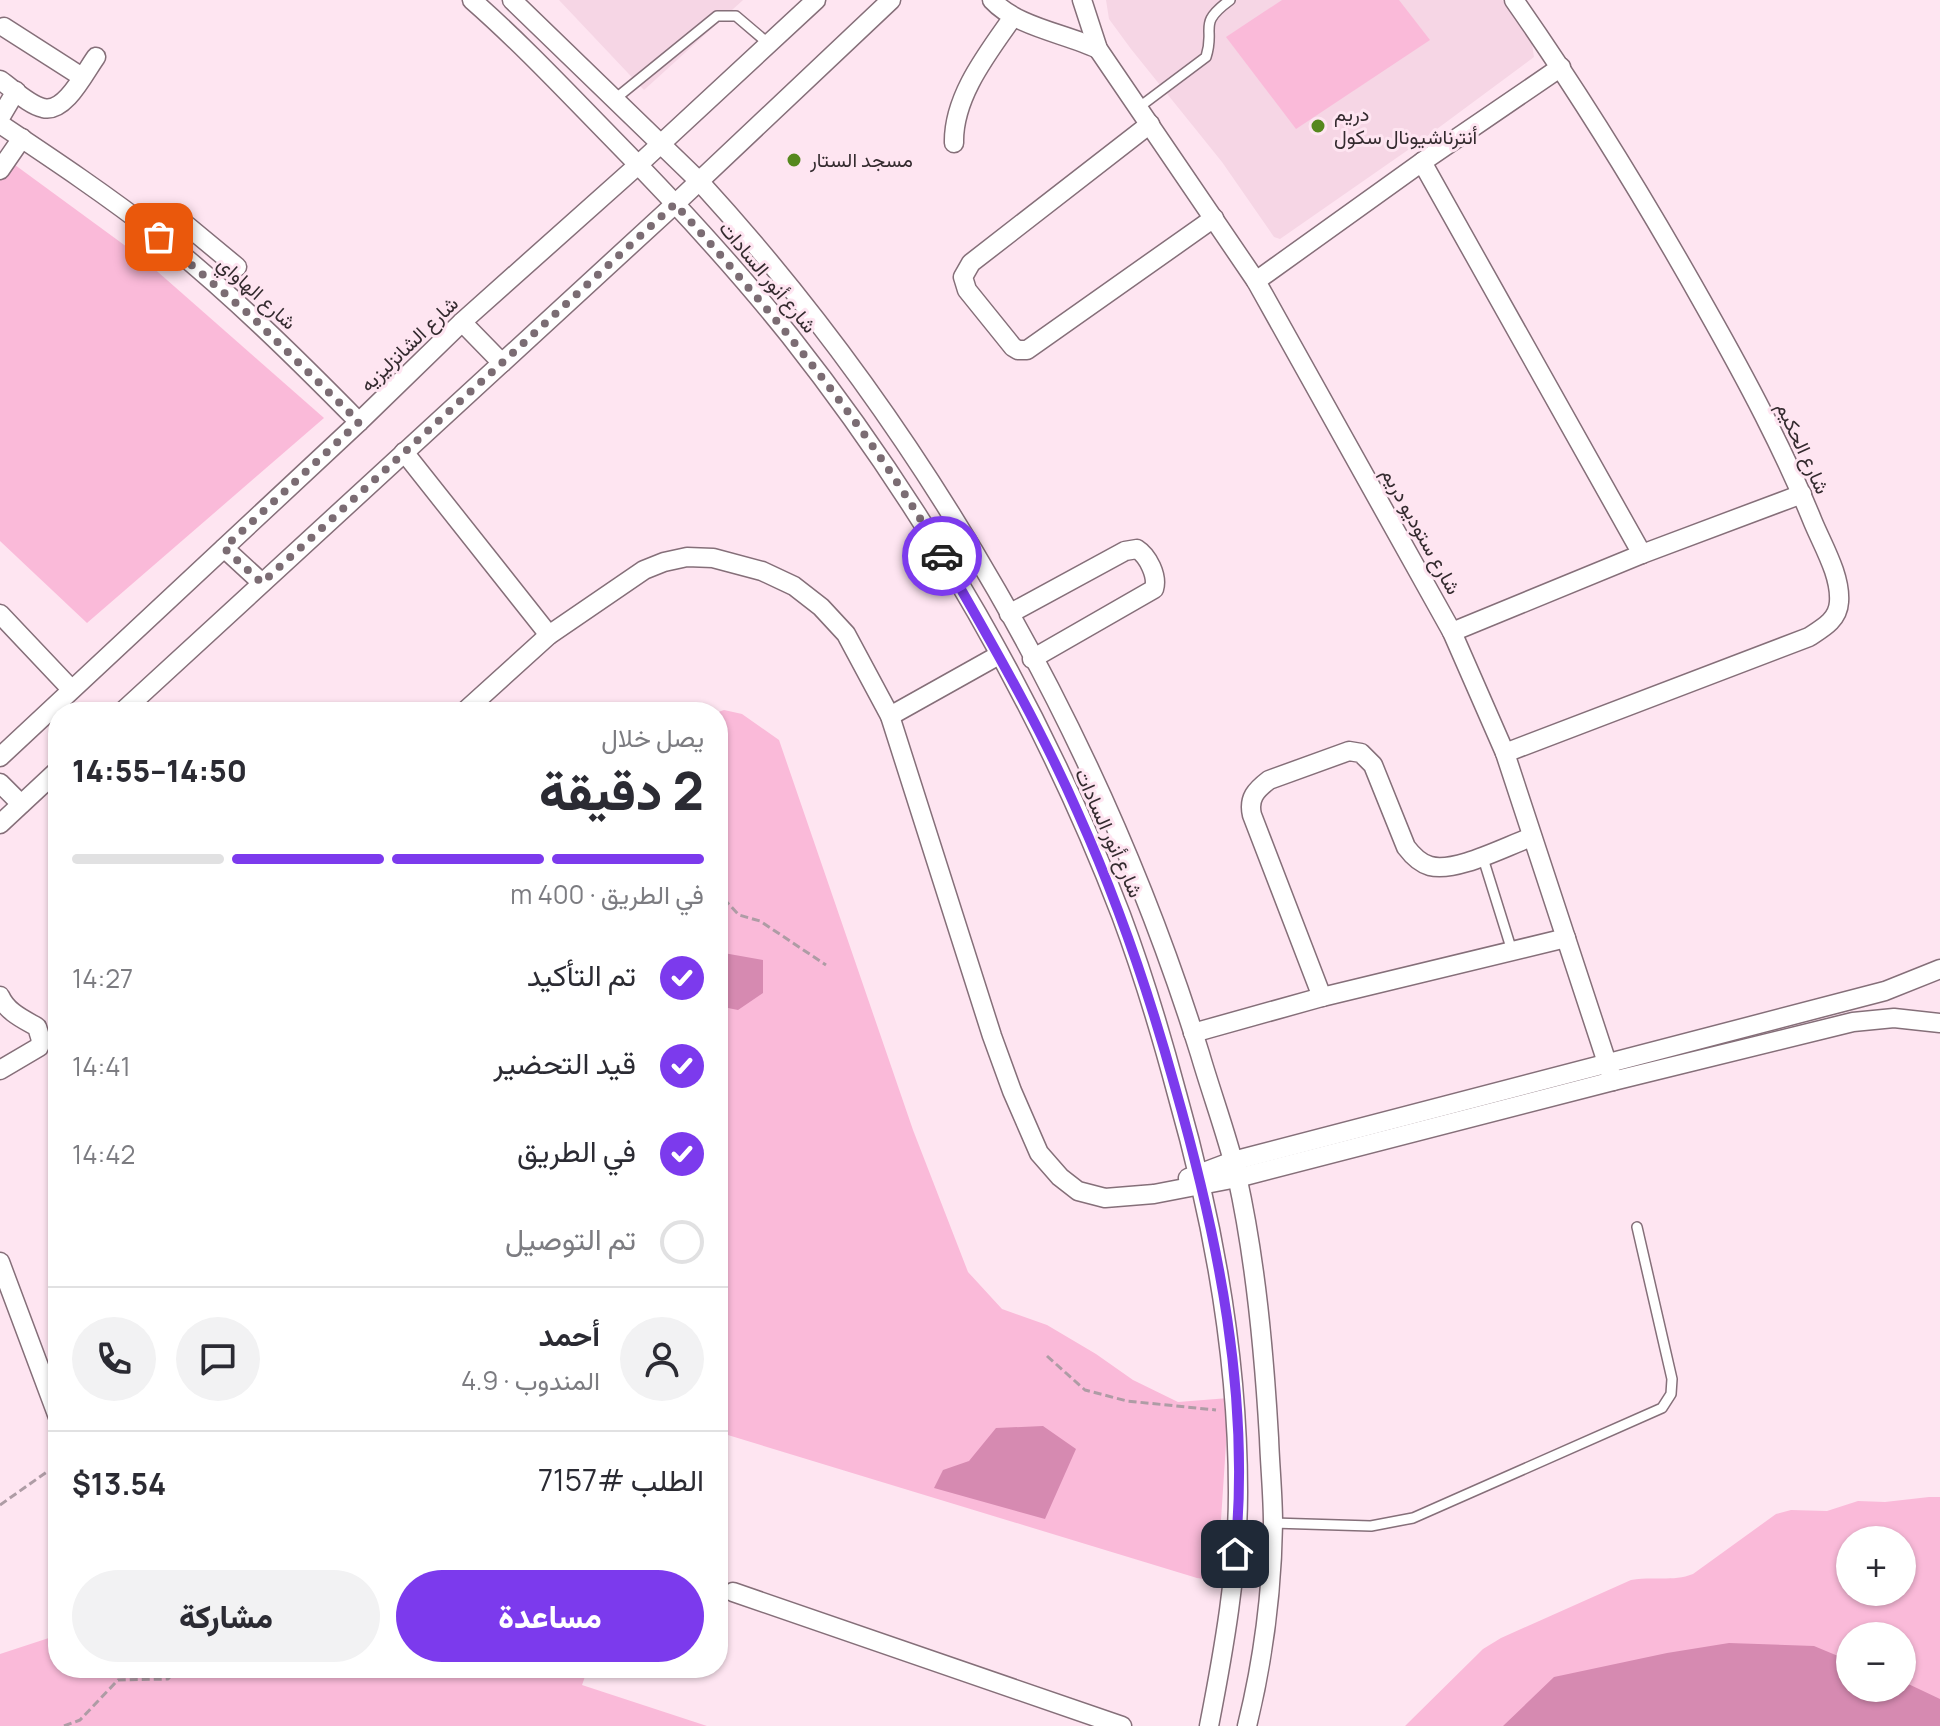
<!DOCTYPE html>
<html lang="ar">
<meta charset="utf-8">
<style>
body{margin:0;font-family:Manrope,Vazirmatn,sans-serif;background:#f2f2f3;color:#2b2b33;direction:rtl;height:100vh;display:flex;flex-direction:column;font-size:30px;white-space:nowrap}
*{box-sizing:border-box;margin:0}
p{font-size:26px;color:#7c7c81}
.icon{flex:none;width:44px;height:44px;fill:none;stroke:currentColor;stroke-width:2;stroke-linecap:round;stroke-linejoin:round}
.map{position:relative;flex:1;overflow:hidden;direction:ltr}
.details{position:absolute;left:48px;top:702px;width:680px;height:976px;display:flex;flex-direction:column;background:#fff;border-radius:32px;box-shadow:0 2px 6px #0004;direction:rtl}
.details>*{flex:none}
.fabs{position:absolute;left:1836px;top:1526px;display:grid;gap:16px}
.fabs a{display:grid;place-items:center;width:80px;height:80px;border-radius:50%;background:#fff;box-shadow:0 2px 6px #0004;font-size:40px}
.pin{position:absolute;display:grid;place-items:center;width:68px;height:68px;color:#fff;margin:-34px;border-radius:16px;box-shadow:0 4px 12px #0006}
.courier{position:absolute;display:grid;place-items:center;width:80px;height:80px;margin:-40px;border:6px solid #7c3aed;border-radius:50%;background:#fff;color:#222;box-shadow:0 2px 10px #0007}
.headline em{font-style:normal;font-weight:800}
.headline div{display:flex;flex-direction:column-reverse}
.headline{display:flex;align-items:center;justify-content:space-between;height:136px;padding:0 24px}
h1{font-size:52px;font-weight:800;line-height:60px}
.bar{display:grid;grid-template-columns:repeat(4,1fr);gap:12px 8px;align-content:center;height:96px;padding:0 24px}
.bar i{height:10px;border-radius:6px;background:#e1e1e2}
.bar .current{background:#7c3aed}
.bar p{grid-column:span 4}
.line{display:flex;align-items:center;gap:20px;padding:0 24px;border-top:2px solid #e1e1e2}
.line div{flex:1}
.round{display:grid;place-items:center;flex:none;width:84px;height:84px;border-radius:42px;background:#f2f2f3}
ol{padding:0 24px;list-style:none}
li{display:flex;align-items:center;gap:24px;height:88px}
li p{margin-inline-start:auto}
li .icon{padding:8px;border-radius:50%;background:#7c3aed;color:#fff;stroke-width:4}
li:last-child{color:#7c7c81}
li i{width:44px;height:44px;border:4px solid #e1e1e2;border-radius:50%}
.button{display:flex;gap:16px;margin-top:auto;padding:16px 24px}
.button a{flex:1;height:92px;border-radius:48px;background:#7c3aed;color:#fff;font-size:32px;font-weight:800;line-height:92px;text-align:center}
.button a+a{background:#f2f2f3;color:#2b2b33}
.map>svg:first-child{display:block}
.built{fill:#f6d6e5}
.green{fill:#fabad9;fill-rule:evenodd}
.water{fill:#d68ab1}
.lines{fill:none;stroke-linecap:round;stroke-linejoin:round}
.service-casing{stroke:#856f79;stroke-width:12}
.minor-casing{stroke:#856f79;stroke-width:21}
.path{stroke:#ae9ca5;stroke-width:3;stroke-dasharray:8 4;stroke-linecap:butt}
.service{stroke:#fff;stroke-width:9}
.minor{stroke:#fff;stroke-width:18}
.done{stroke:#7b6c73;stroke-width:8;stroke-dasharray:0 14.4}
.route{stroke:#7c3aed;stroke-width:10}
.poi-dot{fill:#56881e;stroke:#fee5f1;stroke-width:3}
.labels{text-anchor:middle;stroke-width:6;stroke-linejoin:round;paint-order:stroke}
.poi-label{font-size:20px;fill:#342b2f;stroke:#fee5f1;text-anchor:start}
.street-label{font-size:20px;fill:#342b2f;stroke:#fee5f1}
</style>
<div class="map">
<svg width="1940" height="1726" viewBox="0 0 1940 1726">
<rect width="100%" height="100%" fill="#fee5f1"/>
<g class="built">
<path d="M559,0h184l-99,90z"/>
<path d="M1106,0h396l30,44 2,13 -116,86 -138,96 -6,-2 -52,-75 -91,-113 -22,-30z"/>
</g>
<g class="green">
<path d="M1282,0h117l31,40 -134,89 -70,-92z"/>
<path d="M0,154l142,104 182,160 -237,205 -87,-82z"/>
<path d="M724,710l18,4 37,26 134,390 55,142 34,37 45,16 49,29 37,26 45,22 51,-4 -12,183 -20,-3 -479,-146v-720z"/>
<path d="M1929,1497h11v229h-535l78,-77 18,-11 130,-58c21,-4 42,2 62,-6l83,-60 15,-4 36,1 31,-10 27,1zM1850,1540h52v52h-52zM1850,1636h52v52h-52z"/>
<path d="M58,1635v33h530l-6,17 125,41h-707v-72z"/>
</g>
<g class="water">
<path d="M718,952l45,8v33l-25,17 -20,-4z"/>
<path d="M1043,1426l33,23 -31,70 -111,-31 9,-18 26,-9 27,-33z"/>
<path d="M1729,1643l85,3 36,15v27h52v-7l38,18v27h-437l51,-49 113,-24z"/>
</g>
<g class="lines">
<defs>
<g id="service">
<path d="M615,99l102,-83h19l33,28"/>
<path d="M1138,108l68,-51c10,-30 -10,-32 24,-57"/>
<path d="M1482,855l30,96"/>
<path d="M1273,1523l98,3 42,-8 249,-110 9,-14 1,-15 -35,-152"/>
</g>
<g id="minor">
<path d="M472,0c49,43 94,91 140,138 62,63 123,129 178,198 135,171 253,375 331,579 22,59 40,119 56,179 37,130 61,262 61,398 0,78 -14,157 -29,234"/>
<path d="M512,0l187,181c225,246 402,555 501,873 12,41 27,81 37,122 19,86 27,175 32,262 1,29 4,57 4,86 -1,66 -10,137 -26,202"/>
<path d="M992,0c25,27 72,33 106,49"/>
<path d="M1082,0l16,49 158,232 196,351 53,121 108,328"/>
<path d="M4,27l78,50"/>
<path d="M0,80c13,9 29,25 43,28 22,6 42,-36 53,-51"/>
<path d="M0,118l16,-27"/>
<path d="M0,124c54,36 108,72 159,112 71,57 136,121 200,186"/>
<path d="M1150,124l-179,139 -8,14 4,13 46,57 5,3h9l187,-132"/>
<path d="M954,143c-1,-46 33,-89 59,-126"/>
<path d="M1422,162l220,392"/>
<path d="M0,170l22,-32"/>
<path d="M173,214l64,53"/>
<path d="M1256,281l166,-119 139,-95"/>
<path d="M462,322l40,41"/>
<path d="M404,452l145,183"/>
<path d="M224,548l38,35"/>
<path d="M0,614l71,75"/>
<path d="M1009,614l116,-63 12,-2c11,7 21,27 17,40l-122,70"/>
<path d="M1452,632l190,-78 160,-60"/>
<path d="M122,712l553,-508 216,-204"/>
<path d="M464,712l85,-77 95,-65 20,-8 23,-5 26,1 49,13 32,15 27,21 25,27 44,82 102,320 20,55 27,62 21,24 18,14 27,7 49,-4 83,-16 376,-97 240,-59 41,-4 46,5"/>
<path d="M890,716l109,-61"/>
<path d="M1505,753l304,-116c14,-9 29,-17 30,-35 2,-26 -16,-56 -26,-80 -30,-74 -67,-143 -106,-212 -60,-107 -123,-210 -193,-310"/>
<path d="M0,757l359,-335 103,-100 176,-157 178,-165"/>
<path d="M0,783l21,21"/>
<path d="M0,824l58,-54"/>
<path d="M0,996c7,16 23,23 37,31l4,13 -2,7 -39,23"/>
<path d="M1322,997l-70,-182c-4,-17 4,-25 17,-35l80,-29 12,2 12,12 33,82c6,8 13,16 24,19 26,7 76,-20 102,-29"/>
<path d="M1193,1033l129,-36 244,-59"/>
<path d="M1188,1178l45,-17 652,-170 55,-22"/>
<path d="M0,1262l58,155"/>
<path d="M733,1592l389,134"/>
</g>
</defs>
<use href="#service" class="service-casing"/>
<use href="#minor" class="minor-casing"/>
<g class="path">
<path d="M718,888l5,10 16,17 21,6 66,44"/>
<path d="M1047,1356l38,34 42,11 89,9"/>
<path d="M0,1505l58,-41"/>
<path d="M64,1726l16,-6 38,-40 50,-1 10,-11"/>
</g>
<use href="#service" class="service"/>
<use href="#minor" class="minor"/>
</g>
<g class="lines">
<path class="done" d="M159,237l92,79 108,106 -135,126 38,35 413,-379c98,109 195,224 267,352"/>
<path class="route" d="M942,556c48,84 97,168 136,257 40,89 71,180 97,274 43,151 76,310 60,467"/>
</g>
<g class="poi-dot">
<circle cx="1318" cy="126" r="8"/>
<circle cx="794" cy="160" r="8"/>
</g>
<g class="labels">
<g class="poi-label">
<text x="1334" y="121">دريم<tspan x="1334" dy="23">أنترناشيونال سكول</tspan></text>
<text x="810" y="167">مسجد الستار</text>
</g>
<g class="street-label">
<text transform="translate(768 277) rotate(50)" y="7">شارع أنور السادات</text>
<text transform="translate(257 293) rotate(42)" y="7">شارع الهاواي</text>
<text transform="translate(409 344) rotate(-44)" y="7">شارع الشانزليزيه</text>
<text transform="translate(1803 448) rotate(65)" y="7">شارع الحكيم</text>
<text transform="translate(1421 531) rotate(61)" y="7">شارع ستوديو دريم</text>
<text transform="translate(1109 833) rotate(66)" y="7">شارع أنور السادات</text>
</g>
</g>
</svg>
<div class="fabs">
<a>+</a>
<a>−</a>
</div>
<div class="pin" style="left:159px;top:237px;background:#ea580c"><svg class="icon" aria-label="bag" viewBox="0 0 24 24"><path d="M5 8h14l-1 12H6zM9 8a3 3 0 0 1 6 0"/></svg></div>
<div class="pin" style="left:1235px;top:1554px;background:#1f2937"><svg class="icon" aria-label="home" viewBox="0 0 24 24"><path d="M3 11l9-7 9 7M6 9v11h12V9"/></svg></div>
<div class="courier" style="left:942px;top:556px"><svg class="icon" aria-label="car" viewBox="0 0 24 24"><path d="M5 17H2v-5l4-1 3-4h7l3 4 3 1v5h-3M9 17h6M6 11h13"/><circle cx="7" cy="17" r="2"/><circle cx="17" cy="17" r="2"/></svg></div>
<section class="details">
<div class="headline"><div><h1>2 دقيقة</h1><p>يصل خلال</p></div><em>14:50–14:55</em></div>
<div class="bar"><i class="current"></i><i class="current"></i><i class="current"></i><i></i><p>في الطريق · 400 m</p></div>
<ol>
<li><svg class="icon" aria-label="check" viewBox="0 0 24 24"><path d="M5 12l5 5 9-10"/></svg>تم التأكيد<p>14:27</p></li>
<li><svg class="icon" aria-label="check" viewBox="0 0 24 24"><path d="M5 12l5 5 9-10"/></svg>قيد التحضير<p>14:41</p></li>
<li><svg class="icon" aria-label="check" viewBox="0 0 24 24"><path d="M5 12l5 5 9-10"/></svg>في الطريق<p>14:42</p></li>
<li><i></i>تم التوصيل</li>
</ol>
<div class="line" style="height:144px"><a class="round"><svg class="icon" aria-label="person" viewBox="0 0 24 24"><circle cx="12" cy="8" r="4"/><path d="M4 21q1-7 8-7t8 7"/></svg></a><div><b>أحمد</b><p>المندوب · 4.9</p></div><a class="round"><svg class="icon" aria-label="chat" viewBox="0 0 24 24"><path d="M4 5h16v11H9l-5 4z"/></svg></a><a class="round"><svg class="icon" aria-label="phone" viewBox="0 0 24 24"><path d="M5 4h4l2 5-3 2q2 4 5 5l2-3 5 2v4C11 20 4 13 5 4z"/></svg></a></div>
<div class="line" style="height:104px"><div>الطلب #7157</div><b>$13.54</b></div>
<div class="button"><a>مساعدة</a><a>مشاركة</a></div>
</section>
</div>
